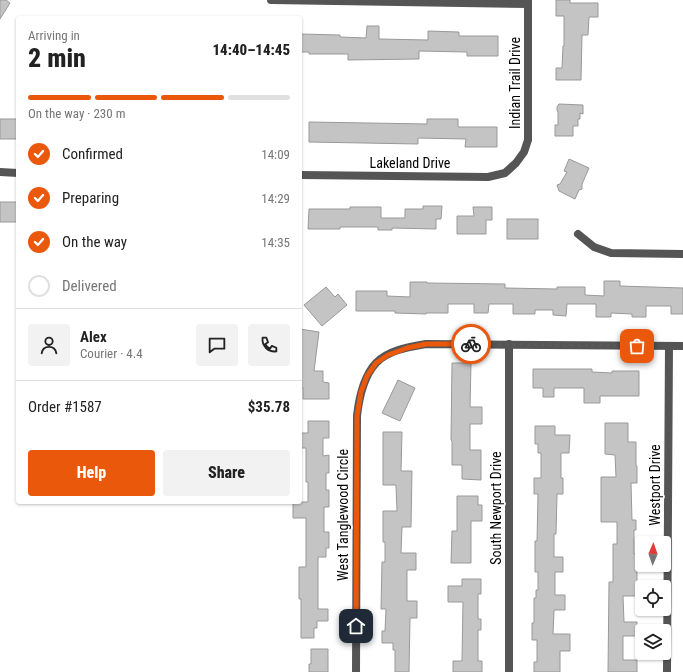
<!DOCTYPE html>
<meta charset="utf-8">
<style>
body{margin:0;font-family:"Roboto Condensed",sans-serif;background:#f2f2f2;color:#222;height:100vh;display:flex;flex-direction:column;font-size:15px;white-space:nowrap}
*{box-sizing:border-box;margin:0}
p{font-size:13px;color:#767676}
.icon{flex:none;width:22px;height:22px;fill:none;stroke:currentColor;stroke-width:2;stroke-linecap:round;stroke-linejoin:round}
.map{position:relative;flex:1;overflow:hidden}
.side{position:absolute;left:16px;top:16px;width:286px;height:488px;display:flex;flex-direction:column;background:#fff;border-radius:4px;box-shadow:0 1px 3px #0004}
.side>*{flex:none}
.needle{width:26px;rotate:2deg}
.controls{position:absolute;left:635px;top:536px;display:grid;gap:8px}
.controls a{display:grid;place-items:center;width:36px;height:36px;border-radius:4px;background:#fff;box-shadow:0 1px 3px #0004;font-size:20px}
.pin{position:absolute;display:grid;place-items:center;width:34px;height:34px;color:#fff;margin:-17px;border-radius:8px;box-shadow:0 2px 6px #0006}
.courier{position:absolute;display:grid;place-items:center;width:40px;height:40px;margin:-20px;border:3px solid #ea580c;border-radius:50%;background:#fff;color:#222;box-shadow:0 1px 5px #0007}
.overview em{font-style:normal;font-weight:800}
.overview div{display:flex;flex-direction:column-reverse}
.overview{display:flex;align-items:center;justify-content:space-between;height:68px;padding:0 12px}
h1{font-size:26px;font-weight:800;line-height:30px}
.bar{display:grid;grid-template-columns:repeat(4,1fr);gap:6px 4px;align-content:center;height:48px;padding:0 12px}
.bar i{height:5px;border-radius:3px;background:#e0e0e0}
.bar .active{background:#ea580c}
.bar p{grid-column:span 4}
.line{display:flex;align-items:center;gap:10px;padding:0 12px;border-top:1px solid #e0e0e0}
.line div{flex:1}
.round{display:grid;place-items:center;flex:none;width:42px;height:42px;border-radius:4px;background:#f2f2f2}
ol{padding:0 12px;list-style:none}
li{display:flex;align-items:center;gap:12px;height:44px}
li p{margin-inline-start:auto}
li .icon{padding:4px;border-radius:50%;background:#ea580c;color:#fff;stroke-width:4}
li:last-child{color:#767676}
li i{width:22px;height:22px;border:2px solid #e0e0e0;border-radius:50%}
.primary-button{display:flex;gap:8px;margin-top:auto;padding:8px 12px}
.primary-button a{flex:1;height:46px;border-radius:4px;background:#ea580c;color:#fff;font-size:16px;font-weight:800;line-height:46px;text-align:center}
.primary-button a+a{background:#f2f2f2;color:#222}
.map>svg:first-child{display:block}
.building{fill:#c4c4c4;stroke:#999}
.lines{fill:none;stroke-linecap:round;stroke-linejoin:round}
.street{stroke:#555;stroke-width:8}
.done{stroke:#595959;stroke-width:4;stroke-dasharray:0 7.2}
.route{stroke:#ea580c;stroke-width:5}
.labels{text-anchor:middle;stroke-width:3.5;stroke-linejoin:round;paint-order:stroke}
.street-label{font-size:14px;fill:#000;stroke:#fff}
</style>
<div class="map">
<svg width="683" height="672" viewBox="0 0 683 672">
<rect width="100%" height="100%" fill="#fff"/>
<g class="building">
<path d="M0,0h6l4,3 -10,16z"/>
<path d="M556,0h14v3h28v14h-9l-1,18h-6l-1,45h-25v-12h6l1,-22h1v-30h-8z"/>
<path d="M367,26h12v13l49,1v-9l31,1v4h39v20h-31v-4l-48,-1v8l-71,1v-6h-39v-2h-9v-18l40,1v2l26,1z"/>
<path d="M559,104l24,1v9l-3,-1v6h-2v7h-5v10h-18v-11h3v-13l-1,-2v-3z"/>
<rect x="0" y="119" width="18" height="20"/>
<path d="M427,119h31v8h39v20h-32l1,-8 -48,-1v6l-109,-2v-20l118,2z"/>
<path d="M569,159l20,9 -7,16v5l-3,1 -4,9 -16,-8 -2,-6 3,-1 7,-12 -3,-1z"/>
<rect x="0" y="202" width="18" height="20"/>
<path d="M423,206h19l-1,13h-5v10l-44,-1v2h-14v-3h-38v2h-32l1,-20h41v-2h31v11h24v-9h18z"/>
<path d="M473,207h19v13h-6v14h-29v-18h17z"/>
<rect x="507" y="219" width="31" height="20"/>
<path d="M604,281h16v5l63,2v26h-12v-8h-25v11h-14v-3l-21,-1v4h-15v-13h-29l-1,12 -13,-1v-5h-18v4h-22v-10h-24l-1,9h-14v-9h-26v9h-22v1l-31,-1v-2h-39v-20h31v5l23,1v-15h17v1l78,1v4l52,1v-2h28v8l19,1z"/>
<path d="M326,287l9,10 3,-3 9,11 -25,21 -18,-21z"/>
<path d="M300,329l19,3 -5,39h9v11l6,1v16h-26v-11h-3z"/>
<path d="M452,363h19l-1,44h12v17h-12v26h11v30l-19,-1v-14h-10v-24l-1,-1z"/>
<path d="M533,369h59v3l20,1v-2h27v25h-39v7h-16v-15h-30v9h-11v-9h-10z"/>
<path d="M398,380l17,8 -15,33 -18,-8z"/>
<path d="M308,421h21v17h-6v18l6,-1v18h-3v17h3v17h-5v25h5v16h-3v9h-8v52h10v12h-11v7h-3v10h-13v-39h-2v-32h7v-49h-13v-16h15v-20h-2v-34h-6v-15h8z"/>
<path d="M605,423h23v19h8v24h1v17h-6l1,37h4v10h-2v24h3v42h-14l1,26h13v14h-14v24h14v12h-29l1,-90h4v-38h4v-22h-16v-45h15l-1,-22 -10,-1z"/>
<path d="M535,426h20v9h15l-1,18h-8v25h2v16h-6l-1,40h-2v23h9v15h-8v23h10v15h-11l-1,24h17v17h-10v21h-26v-10h3v-22h-5v-17h2v-25h2v-8h2v-18h-3v-31h2l1,-47h-4v-16h7v-25h-3v-9h-3z"/>
<path d="M383,432h19l-1,39h11l-1,56h-9l-1,26h15v17h-9v31h10v17h-7l-1,54h-14v-22h-2v-7h-11v-12h3l1,-22h-5l1,-47h3v-20h-2v-31h14l-1,-26h-13z"/>
<path d="M457,496h21v9h4v16h-11v42h-20l1,-32h5z"/>
<path d="M462,579h19v15h-3v25h3v11h-3v31h4v11h-29v-11h9l1,-59h-15v-16h14z"/>
<path d="M311,649h17v23h-19v-8h2z"/>
</g>
<g class="lines">
<g class="street">
<path d="M271,0l257,4"/>
<path d="M0,172l18,1"/>
<path d="M300,175l188,2 17,-4 11,-10 8,-11 4,-12v-140"/>
<path d="M578,234l16,13 17,6 72,1"/>
<path d="M509,344v328"/>
<path d="M356,672l1,-256c2,-18 6,-39 19,-53 12,-13 33,-16 50,-19l257,2"/>
<path d="M667,672l2,-326"/>
</g>
</g>
<g class="lines">
<path class="done" d="M471,344l166,2"/>
<path class="route" d="M356,626l1,-210 4,-24 6,-16 9,-13 12,-8 19,-7 19,-4h45"/>
</g>
<g class="labels">
<g class="street-label">
<text transform="translate(515 83) rotate(-90)" y="5">Indian Trail Drive</text>
<text x="410" y="168">Lakeland Drive</text>
<text transform="translate(655 485) rotate(-90)" y="5">Westport Drive</text>
<text transform="translate(496 508) rotate(-90)" y="5">South Newport Drive</text>
<text transform="translate(343 515) rotate(-90)" y="5">West Tanglewood Circle</text>
</g>
</g>
</svg>
<div class="controls">
<a><svg class="needle" viewBox="-14 -14 28 28"><path d="M0-13l5 13h-10z" fill="#e53935"/><path d="M0 13l5-13h-10z" fill="#767676"/></svg></a>
<a><svg class="icon" aria-label="locate" viewBox="0 0 24 24"><circle cx="12" cy="12" r="6"/><path d="M12 2v4M12 18v4M2 12h4M18 12h4"/></svg></a>
<a><svg class="icon" aria-label="layers" viewBox="0 0 24 24"><path d="M12 4l9 5-9 5-9-5zM3 14l9 5 9-5"/></svg></a>
</div>
<div class="pin" style="left:637px;top:346px;background:#ea580c"><svg class="icon" aria-label="bag" viewBox="0 0 24 24"><path d="M5 8h14l-1 12H6zM9 8a3 3 0 0 1 6 0"/></svg></div>
<div class="pin" style="left:356px;top:626px;background:#1f2937"><svg class="icon" aria-label="home" viewBox="0 0 24 24"><path d="M3 11l9-7 9 7M6 9v11h12V9"/></svg></div>
<div class="courier" style="left:471px;top:344px"><svg class="icon" aria-label="bike" viewBox="0 0 24 24"><circle cx="6" cy="16" r="4"/><circle cx="18" cy="16" r="4"/><path d="M6 16l4-8h5l3 8M10 8l3 8H6M13 5h3"/></svg></div>
<section class="side">
<div class="overview"><div><h1>2 min</h1><p>Arriving in</p></div><em>14:40–14:45</em></div>
<div class="bar"><i class="active"></i><i class="active"></i><i class="active"></i><i></i><p>On the way · 230 m</p></div>
<ol>
<li><svg class="icon" aria-label="check" viewBox="0 0 24 24"><path d="M5 12l5 5 9-10"/></svg>Confirmed<p>14:09</p></li>
<li><svg class="icon" aria-label="check" viewBox="0 0 24 24"><path d="M5 12l5 5 9-10"/></svg>Preparing<p>14:29</p></li>
<li><svg class="icon" aria-label="check" viewBox="0 0 24 24"><path d="M5 12l5 5 9-10"/></svg>On the way<p>14:35</p></li>
<li><i></i>Delivered</li>
</ol>
<div class="line" style="height:72px"><a class="round"><svg class="icon" aria-label="person" viewBox="0 0 24 24"><circle cx="12" cy="8" r="4"/><path d="M4 21q1-7 8-7t8 7"/></svg></a><div><b>Alex</b><p>Courier · 4.4</p></div><a class="round"><svg class="icon" aria-label="chat" viewBox="0 0 24 24"><path d="M4 5h16v11H9l-5 4z"/></svg></a><a class="round"><svg class="icon" aria-label="phone" viewBox="0 0 24 24"><path d="M5 4h4l2 5-3 2q2 4 5 5l2-3 5 2v4C11 20 4 13 5 4z"/></svg></a></div>
<div class="line" style="height:52px"><div>Order #1587</div><b>$35.78</b></div>
<div class="primary-button"><a>Help</a><a>Share</a></div>
</section>
</div>
